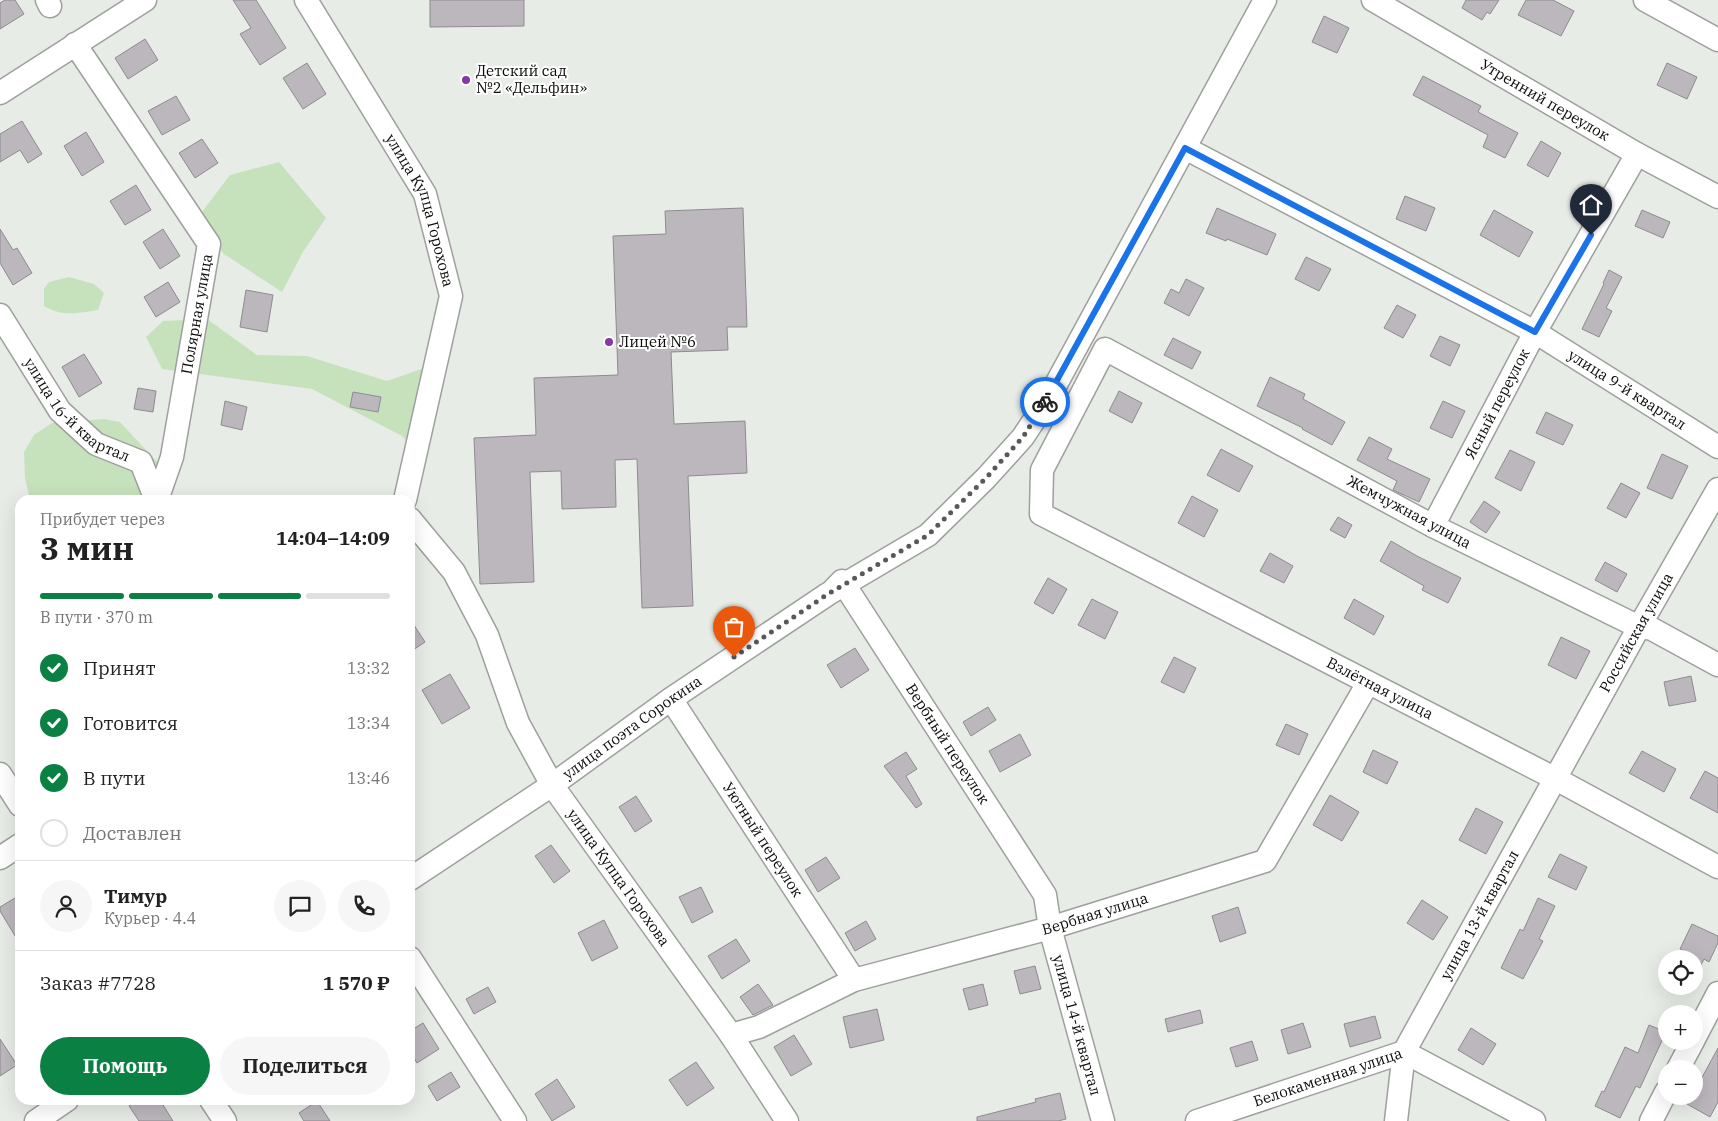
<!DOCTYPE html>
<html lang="ru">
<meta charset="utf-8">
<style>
body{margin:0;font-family:"IBM Plex Serif",serif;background:#f6f6f6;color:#222;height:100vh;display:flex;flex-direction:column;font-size:19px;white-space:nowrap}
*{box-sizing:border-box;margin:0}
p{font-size:16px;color:#767676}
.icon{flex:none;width:28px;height:28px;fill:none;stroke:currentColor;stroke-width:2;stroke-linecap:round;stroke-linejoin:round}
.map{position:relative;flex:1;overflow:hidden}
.sheet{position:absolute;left:15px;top:495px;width:400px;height:610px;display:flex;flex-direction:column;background:#fff;border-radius:15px;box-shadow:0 5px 20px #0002}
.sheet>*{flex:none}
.fabs{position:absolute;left:1658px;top:950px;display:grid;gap:10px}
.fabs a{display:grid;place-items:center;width:45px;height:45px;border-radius:50%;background:#fff;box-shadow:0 5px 20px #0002;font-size:25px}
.pin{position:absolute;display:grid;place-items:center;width:42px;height:42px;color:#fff;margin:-51px -21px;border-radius:50% 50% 50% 0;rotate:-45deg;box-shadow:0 0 5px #0007}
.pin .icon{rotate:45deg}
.courier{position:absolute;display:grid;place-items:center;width:50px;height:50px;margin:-25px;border:4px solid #1a73e8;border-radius:50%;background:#fff;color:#222;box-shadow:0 1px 6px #0007}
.summary em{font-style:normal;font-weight:800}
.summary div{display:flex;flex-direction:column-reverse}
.summary{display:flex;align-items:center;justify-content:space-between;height:85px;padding:0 25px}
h1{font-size:32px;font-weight:800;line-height:38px}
.bar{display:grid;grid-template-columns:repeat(4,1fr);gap:8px 5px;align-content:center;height:60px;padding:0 25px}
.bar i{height:6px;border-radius:4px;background:#e0e0e0}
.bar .current{background:#0b8043}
.bar p{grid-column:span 4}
.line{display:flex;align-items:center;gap:12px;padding:0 25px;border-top:1px solid #e0e0e0}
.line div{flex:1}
.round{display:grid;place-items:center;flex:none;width:52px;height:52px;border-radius:26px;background:#f6f6f6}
ol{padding:0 25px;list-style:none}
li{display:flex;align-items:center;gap:15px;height:55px}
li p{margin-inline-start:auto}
li .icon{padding:5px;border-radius:50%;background:#0b8043;color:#fff;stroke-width:4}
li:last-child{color:#767676}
li i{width:28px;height:28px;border:2px solid #e0e0e0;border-radius:50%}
.action{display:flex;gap:10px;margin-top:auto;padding:10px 25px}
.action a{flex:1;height:58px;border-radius:30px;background:#0b8043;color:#fff;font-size:20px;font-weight:800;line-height:58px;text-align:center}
.action a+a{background:#f6f6f6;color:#222}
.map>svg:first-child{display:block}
.green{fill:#c6e2bc}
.building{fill:#bbb7bc;stroke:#8e8b90}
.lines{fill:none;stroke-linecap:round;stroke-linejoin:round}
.minor-casing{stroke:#9da09c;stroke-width:25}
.minor{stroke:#fff;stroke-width:22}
.done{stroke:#585a57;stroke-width:5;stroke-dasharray:0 9}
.route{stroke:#1a73e8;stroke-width:6}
.poi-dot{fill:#8737a6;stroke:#fff;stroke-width:2}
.labels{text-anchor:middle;stroke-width:4;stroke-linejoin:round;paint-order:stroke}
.poi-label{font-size:15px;fill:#0b0c0a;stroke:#fff;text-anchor:start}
.street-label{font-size:15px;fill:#0b0c0a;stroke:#fff}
</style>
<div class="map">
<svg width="1718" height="1121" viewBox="0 0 1718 1121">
<rect width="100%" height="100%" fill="#e8ece7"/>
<g class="green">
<path d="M279,162l47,56 -23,34 -21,40 -58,-38 -29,-33 35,-46z"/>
<path d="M69,277l25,7 10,9 -6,17c-21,3 -35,7 -54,-4v-17l5,-7z"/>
<path d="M207,319l50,36 50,1 80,25 43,-15 16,5 -23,90 -21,-25 -90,-47 -150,-20 -16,-32 17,-16z"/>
<path d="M104,419l16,3 37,40 3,16v22h-130l-5,-22 -1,-26 10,-17 18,-12z"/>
</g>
<g class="building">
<path d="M5,0h10l9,14 -24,15v-26z"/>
<path d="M233,0h23l30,48 -26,17 -20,-31 11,-6z"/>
<path d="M430,0h94v26l-94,1z"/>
<path d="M1466,0h33l-9,14 -3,-2 -5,8 -20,-12z"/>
<path d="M1526,0h27l21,11 -13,25 -43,-21z"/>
<path d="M1324,16l25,12 -12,25 -25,-11z"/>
<path d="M145,39l13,21 -30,19 -13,-21z"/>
<path d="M307,63l19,31 -23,15 -20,-31z"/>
<path d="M1667,63l30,14 -10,22 -30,-14z"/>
<path d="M1423,76l58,30 -3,6 40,21 -13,25 -22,-11 5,-12 -75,-40z"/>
<path d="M176,96l14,24 -28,15 -14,-24z"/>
<path d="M22,121l20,33 -14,9 -8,-13 -20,12v-28z"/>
<path d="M86,132l18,30 -22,14 -18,-30z"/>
<path d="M202,139l16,24 -23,15 -16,-25z"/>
<path d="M1541,141l20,12 -13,24 -21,-12z"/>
<path d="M136,185l15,25 -26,15 -15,-24z"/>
<path d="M1405,196l30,12 -9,23 -30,-12z"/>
<path d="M743,208l4,119h-20l1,23 -57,2 3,72 71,-3 2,52 -59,3 5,130 -51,2 -5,-149 -22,1 1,47 -54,2 -1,-38 -31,1 4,110 -54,2 -6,-146 62,-3 -2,-57 84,-3 -5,-139 53,-2 -1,-23z"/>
<path d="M1217,208l59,26 -9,21 -40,-16 -1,2 -20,-8z"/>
<path d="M1494,210l39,22 -14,25 -39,-22z"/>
<path d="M1642,210l28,12 -7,16 -28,-12z"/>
<path d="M0,229l13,21 4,-2 15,25 -19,12 -13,-22z"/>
<path d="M163,229l17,27 -20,13 -17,-27z"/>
<path d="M1306,257l25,12 -12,22 -24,-12z"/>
<path d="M1609,270l13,7 -16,31 6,3 -13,26 -17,-8 22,-45 -1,-1z"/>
<path d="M1186,279l18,9 -15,28 -25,-13 7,-14 8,4z"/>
<path d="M168,282l12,20 -24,15 -12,-20z"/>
<path d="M246,290l27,5 -6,37 -27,-5z"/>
<path d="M1397,305l19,10 -13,23 -19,-10z"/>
<path d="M1440,336l20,9 -10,21 -20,-10z"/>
<path d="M1173,338l28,14 -9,17 -28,-14z"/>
<path d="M84,354l18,29 -23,14 -17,-30z"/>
<path d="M1270,377l35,17 -2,5 42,23 -13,23 -30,-16 1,-1 -46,-22z"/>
<path d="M138,388l18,3 -3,21 -19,-3z"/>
<path d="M1119,391l23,12 -10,20 -23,-12z"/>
<path d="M353,392l28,5 -3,15 -28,-5z"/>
<path d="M225,401l22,6 -5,23 -21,-5z"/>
<path d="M1443,401l22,10 -13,27 -22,-10z"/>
<path d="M1546,412l27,13 -10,20 -27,-12z"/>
<path d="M1369,437l23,12 -5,10 43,20 -11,23 -26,-12 4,-9 -40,-21z"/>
<path d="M1221,449l32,17 -14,26 -32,-17z"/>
<path d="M1510,450l25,12 -14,29 -26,-13z"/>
<path d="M1662,454l26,12 -16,33 -25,-11z"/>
<path d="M1621,483l19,10 -14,25 -19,-10z"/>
<path d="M1192,496l26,14 -14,27 -26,-14z"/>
<path d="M1484,501l16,11 -14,21 -16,-11z"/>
<path d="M1338,517l14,8 -7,13 -15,-8z"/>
<path d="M1391,541l26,15 44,22 -13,25 -26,-13 2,-4 -44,-25z"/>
<path d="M1270,553l23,13 -9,17 -24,-12z"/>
<path d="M1605,562l22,12 -10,18 -22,-12z"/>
<path d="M1048,578l19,11 -14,25 -19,-11z"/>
<path d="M1092,599l26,13 -13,27 -27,-14z"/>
<path d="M1354,599l30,17 -10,19 -30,-17z"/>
<path d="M410,619l15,23 -15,10z"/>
<path d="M1561,637l29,14 -14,28 -28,-14z"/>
<path d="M855,648l14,22 -28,18 -14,-23z"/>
<path d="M1174,657l22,11 -12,25 -23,-11z"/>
<path d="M450,674l20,34 -28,16 -20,-34z"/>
<path d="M1691,676l5,25 -27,5 -5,-24z"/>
<path d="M988,707l8,13 -25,16 -8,-14z"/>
<path d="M1286,724l22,10 -9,21 -23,-10z"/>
<path d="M1020,734l11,21 -31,17 -11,-21z"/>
<path d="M1373,750l25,12 -11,22 -24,-12z"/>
<path d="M1642,751l34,18 -12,23 -35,-19z"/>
<path d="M906,752l11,17 -11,7 16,28 -6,4 -32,-42z"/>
<path d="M1705,771l13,7v35l-28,-15z"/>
<path d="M1330,795l29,17 -17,29 -29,-16z"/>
<path d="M636,796l16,25 -17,11 -16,-25z"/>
<path d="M1476,808l27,14 -17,32 -27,-14z"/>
<path d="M551,845l19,26 -16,12 -19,-27z"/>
<path d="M1560,854l27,13 -11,23 -28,-13z"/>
<path d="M826,857l14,21 -22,14 -13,-22z"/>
<path d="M701,887l12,25 -21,11 -13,-26z"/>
<path d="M20,895v49l-20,-33v-4z"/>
<path d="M1538,898l17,8 -16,33 4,2 -20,38 -22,-11 19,-39 3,2z"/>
<path d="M1422,900l26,17 -15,23 -26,-17z"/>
<path d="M1238,907l8,26 -26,9 -8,-26z"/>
<path d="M604,920l14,28 -26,13 -14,-28z"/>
<path d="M866,921l10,18 -21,12 -10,-18z"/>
<path d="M1692,924l26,12v7l-9,19 -5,-3 -10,20v-24l-14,-6z"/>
<path d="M736,939l14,22 -28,18 -14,-23z"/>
<path d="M1035,966l6,23 -21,5 -6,-23z"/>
<path d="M758,984l15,21 -20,10 -13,-18z"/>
<path d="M983,984l5,21 -19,5 -6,-21z"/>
<path d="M488,987l8,15 -22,12 -8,-15z"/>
<path d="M877,1009l7,31 -34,8 -7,-31z"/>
<path d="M1200,1010l3,13 -35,9 -3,-13z"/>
<path d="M1375,1016l6,22 -31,9 -6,-23z"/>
<path d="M423,1023l16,26 -22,14 -7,-12v-20z"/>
<path d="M1303,1023l8,24 -23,7 -7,-24z"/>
<path d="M1649,1025l17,7 -26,56 -4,-2 -16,32 -25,-12 7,-15 2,1 21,-45 13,6z"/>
<path d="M1471,1028l25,16 -13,21 -25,-15z"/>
<path d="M794,1035l18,29 -21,12 -17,-29z"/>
<path d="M0,1039l17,26 -17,11z"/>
<path d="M1252,1041l6,19 -22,7 -6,-19z"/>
<path d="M1718,1048v54l-8,15 -23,-13 4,-8h3v-4z"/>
<path d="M696,1062l18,26 -27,18 -18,-26z"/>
<path d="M451,1072l9,15 -23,14 -9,-15z"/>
<path d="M557,1079l18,28 -23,14 -17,-27z"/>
<path d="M1060,1093l6,26 -8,2h-81v-4l59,-15 -1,-3z"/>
<path d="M139,1100h21l13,21h-34l-10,-15z"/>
<path d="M317,1101l13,20h-26l-5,-8z"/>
</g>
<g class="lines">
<defs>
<g id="minor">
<path d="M47,0l3,6"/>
<path id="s1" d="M306,0l119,194 26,102 -46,204"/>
<path id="s2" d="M1373,0l264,154 81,43"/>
<path d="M1645,0l73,40"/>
<path d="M75,44l134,200 -37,213 -15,43"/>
<path d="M0,93l145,-93"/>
<path id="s3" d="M1185,148l350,184 183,115"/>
<path id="s4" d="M0,315l60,96 36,33 45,18 15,38"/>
<path id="s5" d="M410,519l44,53 33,63 31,88 34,62 179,250 56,86"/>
<path id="s6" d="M1433,526l102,-194 102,-178"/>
<path id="s7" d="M835,588l7,-7 203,314 5,33 53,193"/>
<path id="s8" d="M1718,665l-66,-36 -13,-2 -206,-101 -328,-177 -63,121 -1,44 515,265 162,88"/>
<path id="s9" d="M671,699l183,281"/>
<path d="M0,774l20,31"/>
<path d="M0,858l20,-13"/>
<path id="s10" d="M410,879l142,-94 119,-86 157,-105 100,-59 58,-57 37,-41 25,-38 217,-399"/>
<path d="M410,958l105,163"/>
<path id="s11" d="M731,1035l28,-8 95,-47 196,-52 215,-67 103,-178"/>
<path d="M1694,1039l24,-46"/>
<path d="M1678,1069l15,-28"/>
<path d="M211,1100l14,21"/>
<path d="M36,1121l31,-21"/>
<path id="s12" d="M1197,1121l207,-69 130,69"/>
<path id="s13" d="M1396,1121l8,-69 235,-425 79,-138"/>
<path d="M1651,1121l15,-29"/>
</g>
</defs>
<use href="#minor" class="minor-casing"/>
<use href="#minor" class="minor"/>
</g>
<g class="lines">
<path class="done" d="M734,657l94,-63 100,-59 58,-57 37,-41 22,-35"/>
<path class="route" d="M1045,402l140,-254 350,184 56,-97"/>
</g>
<g class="poi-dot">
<circle cx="466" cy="80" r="5"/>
<circle cx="609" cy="342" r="5"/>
</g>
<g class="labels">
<g class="poi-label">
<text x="476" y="76">Детский сад<tspan x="476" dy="17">№2 «Дельфин»</tspan></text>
<text x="619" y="347">Лицей №6</text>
</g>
<g class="street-label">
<text dy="5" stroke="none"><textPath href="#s2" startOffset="199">Утренний переулок</textPath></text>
<text dy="5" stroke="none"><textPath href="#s1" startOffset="241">улица Купца Горохова</textPath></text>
<text transform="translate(197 314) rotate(-80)" y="5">Полярная улица</text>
<text dy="5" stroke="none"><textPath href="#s3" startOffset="504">улица 9-й квартал</textPath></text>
<text dy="5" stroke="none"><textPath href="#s6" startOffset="138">Ясный переулок</textPath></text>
<text dy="5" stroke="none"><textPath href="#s4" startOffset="125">улица 16-й квартал</textPath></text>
<text transform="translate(1409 512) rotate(28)" y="5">Жемчужная улица</text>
<text dy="5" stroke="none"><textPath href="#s13" startOffset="549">Российская улица</textPath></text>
<text dy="5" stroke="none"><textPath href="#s8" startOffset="1252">Взлётная улица</textPath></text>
<text dy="5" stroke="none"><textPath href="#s10" startOffset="269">улица поэта Сорокина</textPath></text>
<text dy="5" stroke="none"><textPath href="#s7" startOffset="204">Вербный переулок</textPath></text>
<text dy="5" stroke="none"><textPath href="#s9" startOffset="168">Уютный переулок</textPath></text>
<text dy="5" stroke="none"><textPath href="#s5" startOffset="418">улица Купца Горохова</textPath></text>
<text dy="5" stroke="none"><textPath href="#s11" startOffset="385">Вербная улица</textPath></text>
<text dy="5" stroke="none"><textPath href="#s13" startOffset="226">улица 13-й квартал</textPath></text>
<text dy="5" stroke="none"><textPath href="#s7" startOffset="518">улица 14-й квартал</textPath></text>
<text dy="5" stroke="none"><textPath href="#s12" startOffset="138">Белокаменная улица</textPath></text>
</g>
</g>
</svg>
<div class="fabs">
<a><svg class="icon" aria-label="locate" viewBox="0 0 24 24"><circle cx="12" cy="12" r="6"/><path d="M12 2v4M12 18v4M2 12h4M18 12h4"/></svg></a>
<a>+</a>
<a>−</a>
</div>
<div class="pin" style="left:734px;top:657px;background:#ea580c"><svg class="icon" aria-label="bag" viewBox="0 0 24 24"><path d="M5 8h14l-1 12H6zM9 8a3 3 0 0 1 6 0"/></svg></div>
<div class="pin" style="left:1591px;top:235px;background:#1f2937"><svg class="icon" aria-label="home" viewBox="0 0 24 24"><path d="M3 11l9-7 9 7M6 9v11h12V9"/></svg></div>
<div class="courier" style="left:1045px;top:402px"><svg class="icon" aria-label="bike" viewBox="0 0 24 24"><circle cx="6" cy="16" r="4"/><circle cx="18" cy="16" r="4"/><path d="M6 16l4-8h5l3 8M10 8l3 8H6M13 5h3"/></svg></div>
<section class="sheet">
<div class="summary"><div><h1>3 мин</h1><p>Прибудет через</p></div><em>14:04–14:09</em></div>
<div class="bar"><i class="current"></i><i class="current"></i><i class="current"></i><i></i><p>В пути · 370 m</p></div>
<ol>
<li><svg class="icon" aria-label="check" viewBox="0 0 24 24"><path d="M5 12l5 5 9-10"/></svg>Принят<p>13:32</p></li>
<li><svg class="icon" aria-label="check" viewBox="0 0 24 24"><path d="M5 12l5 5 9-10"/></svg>Готовится<p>13:34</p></li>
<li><svg class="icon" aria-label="check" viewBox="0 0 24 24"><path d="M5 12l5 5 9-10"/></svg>В пути<p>13:46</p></li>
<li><i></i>Доставлен</li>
</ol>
<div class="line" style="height:90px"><a class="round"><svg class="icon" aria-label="person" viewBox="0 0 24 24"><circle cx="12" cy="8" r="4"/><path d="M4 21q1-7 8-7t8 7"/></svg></a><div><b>Тимур</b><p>Курьер · 4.4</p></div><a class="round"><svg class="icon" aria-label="chat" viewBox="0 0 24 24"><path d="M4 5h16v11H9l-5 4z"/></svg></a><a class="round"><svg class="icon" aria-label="phone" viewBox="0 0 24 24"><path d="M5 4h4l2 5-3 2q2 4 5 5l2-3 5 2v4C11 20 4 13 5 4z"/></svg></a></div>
<div class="line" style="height:65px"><div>Заказ #7728</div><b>1 570 ₽</b></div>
<div class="action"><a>Помощь</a><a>Поделиться</a></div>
</section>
</div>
